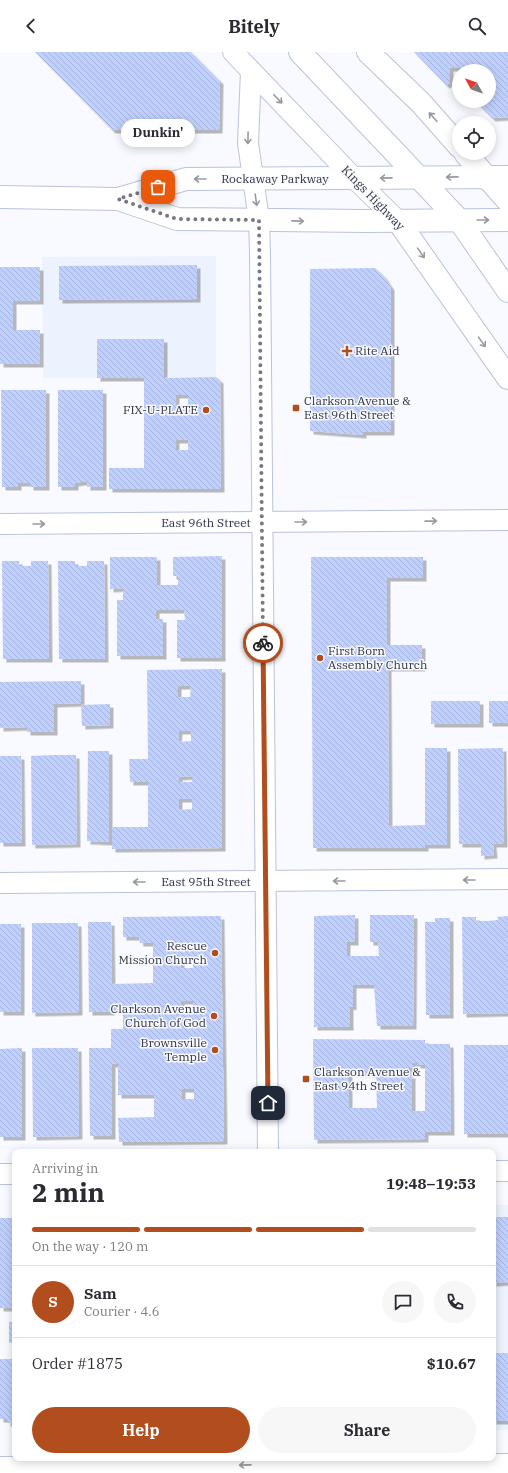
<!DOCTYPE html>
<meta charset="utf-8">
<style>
body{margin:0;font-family:"IBM Plex Serif",serif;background:#f7f7f7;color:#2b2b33;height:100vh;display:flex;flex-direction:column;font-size:15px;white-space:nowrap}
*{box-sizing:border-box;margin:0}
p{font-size:13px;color:#7c7c81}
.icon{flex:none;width:22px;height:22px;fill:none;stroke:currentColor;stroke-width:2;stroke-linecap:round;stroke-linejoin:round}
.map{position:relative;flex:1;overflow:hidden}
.details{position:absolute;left:12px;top:1097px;width:484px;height:312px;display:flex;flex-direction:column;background:#fff;border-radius:8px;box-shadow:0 2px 10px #0003}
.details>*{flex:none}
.needle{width:26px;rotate:310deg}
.controls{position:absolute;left:452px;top:12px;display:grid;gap:8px}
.controls a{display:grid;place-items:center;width:44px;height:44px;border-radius:50%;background:#fff;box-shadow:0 2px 10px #0003;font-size:20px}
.pin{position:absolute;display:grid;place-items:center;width:34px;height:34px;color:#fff;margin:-17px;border-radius:8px;box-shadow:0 2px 6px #0006}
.courier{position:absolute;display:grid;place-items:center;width:40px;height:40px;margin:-20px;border:3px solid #b24d1e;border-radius:50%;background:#fff;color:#222;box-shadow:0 1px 5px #0007}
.bubble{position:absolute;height:28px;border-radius:14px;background:#fff;box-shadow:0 2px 10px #0003;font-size:13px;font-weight:700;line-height:28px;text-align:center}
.headline em{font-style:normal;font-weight:700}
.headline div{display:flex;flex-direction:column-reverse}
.headline{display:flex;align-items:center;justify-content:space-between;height:68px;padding:0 20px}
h1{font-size:26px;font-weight:700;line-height:30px}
.bar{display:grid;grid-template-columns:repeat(4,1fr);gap:6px 4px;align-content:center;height:48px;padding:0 20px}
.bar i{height:5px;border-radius:3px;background:#e1e1e2}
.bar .on{background:#b24d1e}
.bar p{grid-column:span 4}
.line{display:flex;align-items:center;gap:10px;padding:0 20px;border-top:1px solid #e1e1e2}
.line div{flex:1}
.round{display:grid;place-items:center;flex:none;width:42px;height:42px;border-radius:21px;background:#f7f7f7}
.button{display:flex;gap:8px;margin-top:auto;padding:8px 20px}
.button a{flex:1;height:46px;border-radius:24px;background:#b24d1e;color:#fff;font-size:16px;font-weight:700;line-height:46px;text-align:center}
.button a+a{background:#f7f7f7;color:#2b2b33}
header{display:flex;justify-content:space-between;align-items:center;height:52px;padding:0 20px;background:#fff;font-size:18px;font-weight:700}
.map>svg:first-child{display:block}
.built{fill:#edf2ff}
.building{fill:url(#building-back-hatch);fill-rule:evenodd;filter:url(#shadow)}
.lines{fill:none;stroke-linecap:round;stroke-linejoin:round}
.minor-casing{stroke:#bac3dc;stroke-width:22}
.tertiary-casing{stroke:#bac3dc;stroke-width:24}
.primary-casing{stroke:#bac3dc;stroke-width:24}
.minor{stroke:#fff;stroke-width:20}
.tertiary{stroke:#fff;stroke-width:22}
.primary{stroke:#fff;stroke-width:22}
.oneway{stroke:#989a9e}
.done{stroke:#777982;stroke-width:4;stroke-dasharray:0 7.2}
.route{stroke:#b24d1e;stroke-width:5}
.poi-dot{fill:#b24d1e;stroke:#f8faff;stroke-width:1.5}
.labels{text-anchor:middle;stroke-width:3;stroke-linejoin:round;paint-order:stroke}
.street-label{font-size:12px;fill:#31343e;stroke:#f8faff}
.poi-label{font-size:12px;fill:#31343e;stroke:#f8faff;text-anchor:start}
</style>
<header><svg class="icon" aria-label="back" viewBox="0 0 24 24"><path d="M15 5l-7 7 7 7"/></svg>Bitely<svg class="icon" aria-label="search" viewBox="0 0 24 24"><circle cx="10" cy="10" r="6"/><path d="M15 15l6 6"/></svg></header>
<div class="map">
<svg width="508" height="1421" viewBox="0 0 508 1421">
<defs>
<pattern id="building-back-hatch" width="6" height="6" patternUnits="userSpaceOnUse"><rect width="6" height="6" fill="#c0d0fe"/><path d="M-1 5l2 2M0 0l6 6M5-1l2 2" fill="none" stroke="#a5b3db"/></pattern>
<filter id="shadow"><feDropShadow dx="3.5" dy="3.5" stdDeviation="0" flood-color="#0004"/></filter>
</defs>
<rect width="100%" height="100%" fill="#f8faff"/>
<g class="built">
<path d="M216,204v121l-173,1 -1,-121z"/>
<rect x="493" y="1153" width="15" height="225"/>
</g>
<g class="building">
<path d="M35,0h156l29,29 -1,49h-107z"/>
<path d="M414,0h34l2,2v-2h58v65l-16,1 -17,-17h14v-30h-20v-3h-19v15l-4,2z"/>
<path d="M197,213v34l-138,1v-34z"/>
<path d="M0,215h40v34h-27v29h27v34h-40z"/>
<path d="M375,216l8,7 8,12v145h-28v3l-53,-4v-162z"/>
<path d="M97,287h67v39l52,-1 4,3 1,109h-112v-21h35v-90h-47zM176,343h12v10h-12zM176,388h12v10h-12z"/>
<path d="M1,338h45v97h-16v-4h-12v4h-16z"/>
<path d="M58,338h45v97h-16v-5h-6l-6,1v4h-17z"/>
<path d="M222,504v102h-45v-38h8l-1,-10h-28v9h7v37h-46v-56h6v-12l-13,1v-32h47v28h21v-9h-5v-19z"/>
<path d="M311,505h112v21h-36v67h35v23h-34l1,158 36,-1v-77h22v97h-22v3h-112z"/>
<path d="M2,509h17v5h12v-5h17l1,98h-46z"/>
<path d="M58,509h17v5h12v-5h17l1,98h-46z"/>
<path d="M222,617v179l-110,1v-22h36v-45h-18l-1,-23h19l-1,-89zM178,634h13l-1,11h-12zM179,679h12v10l-13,1zM192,724v6h-13v-5zM179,747h13v10l-13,1z"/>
<path d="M81,629v22l-27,1v28h-27v-5l-27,1v-46z"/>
<rect x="431" y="649" width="49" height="23"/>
<rect x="489" y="649" width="19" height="22"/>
<path d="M110,652v21l-28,1 -1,-21z"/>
<path d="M503,696l1,96h-11l1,11 -13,1v-12h-22l-1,-95z"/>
<path d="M88,699h21v91l-22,-1z"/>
<path d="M55,703h21l1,89 -45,1 -1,-89z"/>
<path d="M0,704h21l1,87h-22z"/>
<path d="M355,863v27h-8v14h32l-1,-14h-8v-27h44l-1,111h-36l-3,-41h-21v22l-3,-1v21h-36v-111z"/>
<path d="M221,864l3,225 -105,1 -1,-24 36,-1v-22h-36v-31h-6v72h-22l-1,-88h22v-19h12v-22h-11l-1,5h-22l-1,-90h23l1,62 41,-1v-40h-13l-1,-6h-16v-20zM181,906h12v10h-12zM181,949h12v10h-12zM182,1037h12v10h-12z"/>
<path d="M508,864v97l-45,1 -1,-97h14v4h12l10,-1 -1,-3z"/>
<path d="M435,866h15v97h-24l-1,-93h10z"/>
<path d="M32,871h46l1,89 -47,1z"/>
<rect x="0" y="872" width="21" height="88"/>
<path d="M313,987l112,1v4h25l1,88h-26v7l-111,1zM413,1011h4v2h8v46h-13v-36h-3v-7h4zM349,1021l27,1 1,34h-28z"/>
<rect x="464" y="993" width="44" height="89"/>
<path d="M22,996v89h-22v-88z"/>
<path d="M32,996h46l1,88 -46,1z"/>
<path d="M493,1165h15v65l-15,1z"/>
<rect x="0" y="1166" width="15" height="90"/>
<path d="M9,1270h6v20l-6,1z"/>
<rect x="493" y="1301" width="15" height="68"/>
<path d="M0,1307h15v63l-8,1v-4h-7z"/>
</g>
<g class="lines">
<defs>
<g id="minor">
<path d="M233,0l121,126 44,43"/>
<path d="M251,19l-3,72 11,77 1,33 8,899"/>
<path d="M0,472l508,-4"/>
<path d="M0,831l508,-4"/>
<path d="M493,1119h15"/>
<path d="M0,1122h15"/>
<path d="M0,1415l508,-3"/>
</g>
<g id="tertiary">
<path d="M368,0l53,51 38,43"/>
<path d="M465,101l43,48"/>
<path d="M0,145l118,2 59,20 188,2 143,-1"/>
<path d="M118,147l68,-20 322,-2"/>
<path d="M398,169l110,157"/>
</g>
<path id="primary" d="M300,0l159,168 49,71"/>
</defs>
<use href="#minor" class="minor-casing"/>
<use href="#tertiary" class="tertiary-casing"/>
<use href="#primary" class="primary-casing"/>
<use href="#minor" class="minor"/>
<use href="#tertiary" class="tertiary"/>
<use href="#primary" class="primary"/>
</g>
<defs><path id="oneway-shaft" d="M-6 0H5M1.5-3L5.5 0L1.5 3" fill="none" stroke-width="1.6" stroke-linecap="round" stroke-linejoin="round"/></defs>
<g class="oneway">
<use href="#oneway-shaft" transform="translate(278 47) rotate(46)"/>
<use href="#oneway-shaft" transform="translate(433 65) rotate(-132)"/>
<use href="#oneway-shaft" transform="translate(248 86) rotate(91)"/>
<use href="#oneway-shaft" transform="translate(452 125) rotate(179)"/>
<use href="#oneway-shaft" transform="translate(386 126) rotate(179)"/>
<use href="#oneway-shaft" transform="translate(200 127) rotate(-180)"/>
<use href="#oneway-shaft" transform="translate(256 148) rotate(82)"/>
<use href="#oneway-shaft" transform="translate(483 168)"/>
<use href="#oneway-shaft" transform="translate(298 169) rotate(1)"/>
<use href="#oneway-shaft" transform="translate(421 201) rotate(55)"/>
<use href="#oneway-shaft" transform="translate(482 290) rotate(55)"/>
<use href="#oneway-shaft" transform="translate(431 469) rotate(-1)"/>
<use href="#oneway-shaft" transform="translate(301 470)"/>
<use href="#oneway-shaft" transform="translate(39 472)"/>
<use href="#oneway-shaft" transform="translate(469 828) rotate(180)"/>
<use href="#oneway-shaft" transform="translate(339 829) rotate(180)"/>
<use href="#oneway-shaft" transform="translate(139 830) rotate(180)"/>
<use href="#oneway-shaft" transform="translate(245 1413) rotate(179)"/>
</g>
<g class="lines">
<path class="done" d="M158,135l-40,12 59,20 82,1 4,423"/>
<path class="route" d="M263,591l5,460"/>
</g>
<g class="poi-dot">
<path d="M345 293h4v4h4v4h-4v4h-4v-4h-4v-4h4z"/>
<rect x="292" y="352" width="8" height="8" rx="2"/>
<circle cx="206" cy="358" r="4"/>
<circle cx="320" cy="606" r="4"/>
<circle cx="215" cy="901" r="4"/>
<circle cx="214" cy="964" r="4"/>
<circle cx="215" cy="998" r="4"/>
<rect x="302" y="1023" width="8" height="8" rx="2"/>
</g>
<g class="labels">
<g class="street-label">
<text x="275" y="131">Rockaway Parkway</text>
<text transform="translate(373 146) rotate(46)" y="4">Kings Highway</text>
<text x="206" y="475">East 96th Street</text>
<text x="206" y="834">East 95th Street</text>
</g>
<g class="poi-label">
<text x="355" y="303">Rite Aid</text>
<text x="304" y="353">Clarkson Avenue &amp;<tspan x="304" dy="14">East 96th Street</tspan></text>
<text x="198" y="362" text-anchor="end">FIX-U-PLATE</text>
<text x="328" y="603">First Born<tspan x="328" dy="14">Assembly Church</tspan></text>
<text x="207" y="898" text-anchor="end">Rescue<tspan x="207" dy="14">Mission Church</tspan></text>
<text x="206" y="961" text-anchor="end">Clarkson Avenue<tspan x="206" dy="14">Church of God</tspan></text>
<text x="207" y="995" text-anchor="end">Brownsville<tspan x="207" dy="14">Temple</tspan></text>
<text x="314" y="1024">Clarkson Avenue &amp;<tspan x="314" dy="14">East 94th Street</tspan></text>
</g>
</g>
</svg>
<div class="controls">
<a><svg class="needle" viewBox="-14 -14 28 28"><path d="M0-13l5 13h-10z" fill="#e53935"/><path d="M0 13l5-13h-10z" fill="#7c7c81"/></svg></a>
<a><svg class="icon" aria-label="locate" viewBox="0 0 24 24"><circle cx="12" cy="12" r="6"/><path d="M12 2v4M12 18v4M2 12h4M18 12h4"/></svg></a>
</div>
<div class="pin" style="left:158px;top:135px;background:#ea580c"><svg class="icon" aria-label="bag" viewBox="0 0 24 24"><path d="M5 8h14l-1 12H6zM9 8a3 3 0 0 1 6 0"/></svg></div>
<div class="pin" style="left:268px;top:1051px;background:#1f2937"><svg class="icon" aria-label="home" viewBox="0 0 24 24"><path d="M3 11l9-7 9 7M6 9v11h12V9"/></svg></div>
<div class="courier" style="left:263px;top:591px"><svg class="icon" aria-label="bike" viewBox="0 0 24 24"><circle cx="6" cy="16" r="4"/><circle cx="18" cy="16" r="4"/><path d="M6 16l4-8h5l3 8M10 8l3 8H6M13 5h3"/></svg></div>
<div class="bubble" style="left:121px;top:67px;width:74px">Dunkin'</div>
<section class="details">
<div class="headline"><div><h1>2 min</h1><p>Arriving in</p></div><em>19:48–19:53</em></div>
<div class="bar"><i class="on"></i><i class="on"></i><i class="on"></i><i></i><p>On the way · 120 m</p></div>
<div class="line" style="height:72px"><b class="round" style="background:#b24d1e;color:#fff">S</b><div><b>Sam</b><p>Courier · 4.6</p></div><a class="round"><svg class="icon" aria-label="chat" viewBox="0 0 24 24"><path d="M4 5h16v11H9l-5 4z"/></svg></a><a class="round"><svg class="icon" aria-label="phone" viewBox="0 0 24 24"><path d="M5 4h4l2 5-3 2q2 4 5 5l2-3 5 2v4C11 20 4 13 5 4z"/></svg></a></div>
<div class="line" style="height:52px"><div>Order #1875</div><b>$10.67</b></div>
<div class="button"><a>Help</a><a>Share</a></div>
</section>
</div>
